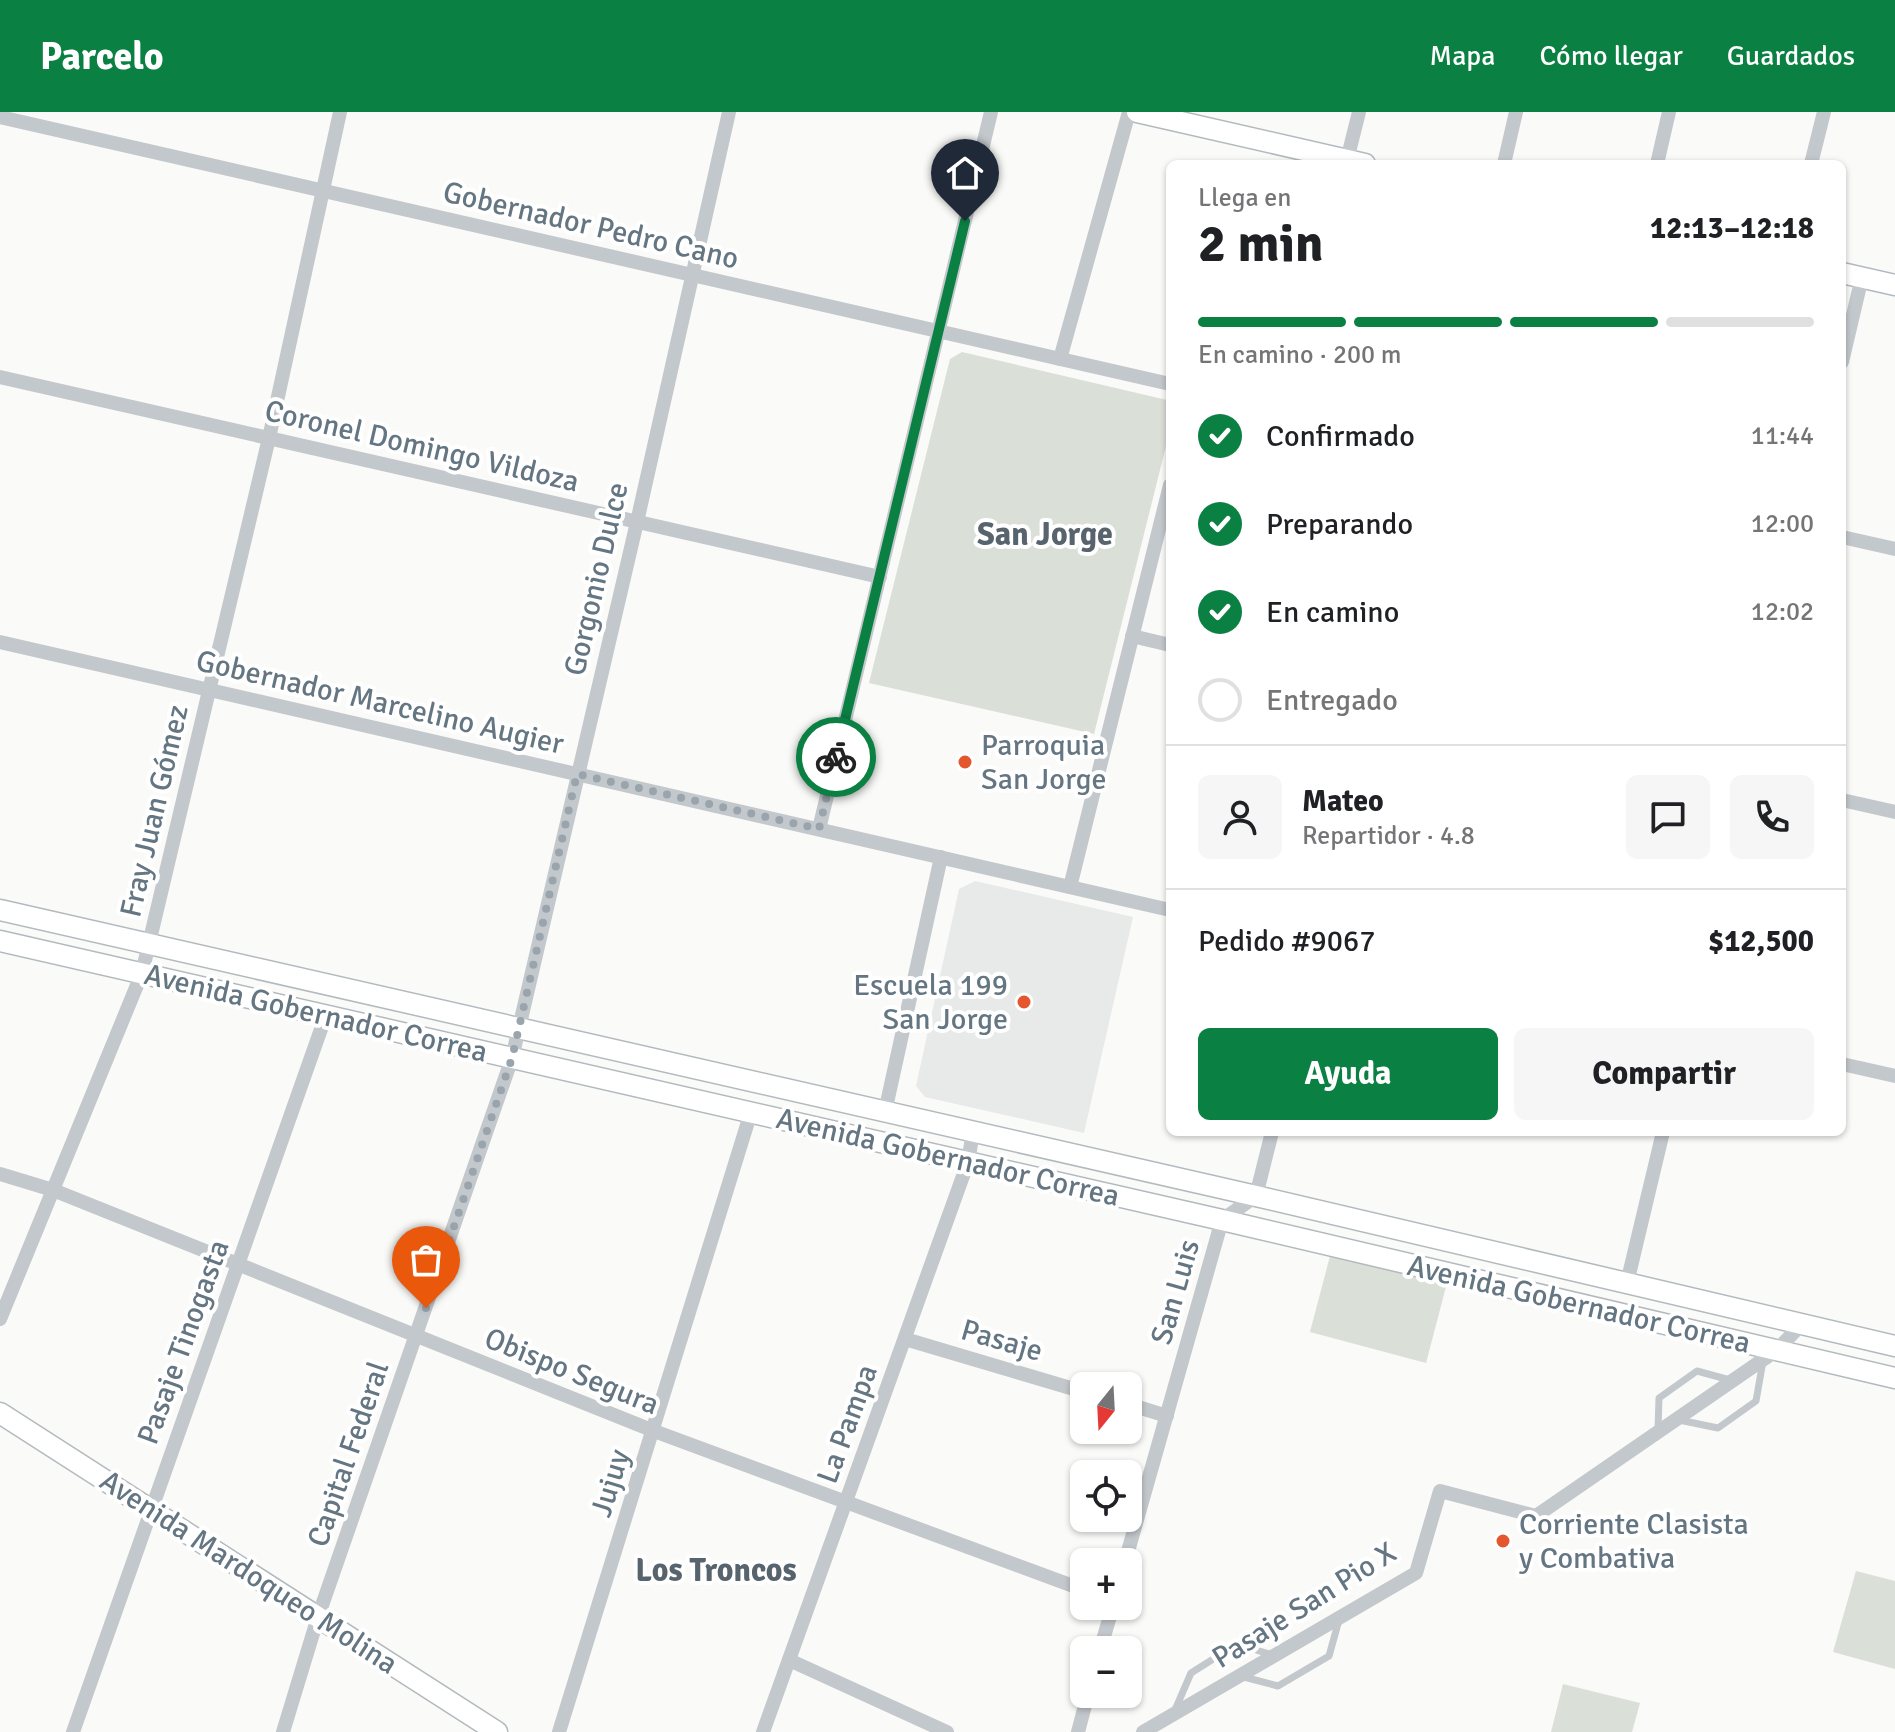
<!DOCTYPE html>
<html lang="es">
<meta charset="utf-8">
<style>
body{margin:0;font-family:Signika,sans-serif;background:#f6f6f6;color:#202124;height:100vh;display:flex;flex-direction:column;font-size:30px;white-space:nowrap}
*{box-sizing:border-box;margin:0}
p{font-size:26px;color:#757577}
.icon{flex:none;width:44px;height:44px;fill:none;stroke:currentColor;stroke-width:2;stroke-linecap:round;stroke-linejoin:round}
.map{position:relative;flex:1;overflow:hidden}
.details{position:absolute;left:1166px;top:48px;width:680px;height:976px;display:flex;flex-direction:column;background:#fff;border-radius:12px;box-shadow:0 2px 6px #0004}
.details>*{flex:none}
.needle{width:52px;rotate:198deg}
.controls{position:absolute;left:1070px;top:1260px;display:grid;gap:16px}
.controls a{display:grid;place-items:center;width:72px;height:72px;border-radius:12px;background:#fff;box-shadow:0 2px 6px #0004;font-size:40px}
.pin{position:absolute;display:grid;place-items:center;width:68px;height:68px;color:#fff;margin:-82px -34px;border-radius:50% 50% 50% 0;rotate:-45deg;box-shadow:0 0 8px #0007}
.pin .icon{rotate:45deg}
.courier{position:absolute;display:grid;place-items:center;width:80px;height:80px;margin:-40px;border:6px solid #0b8043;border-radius:50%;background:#fff;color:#222;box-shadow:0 2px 10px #0007}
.overview em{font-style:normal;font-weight:700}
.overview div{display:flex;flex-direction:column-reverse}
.overview{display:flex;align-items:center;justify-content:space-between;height:136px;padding:0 32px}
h1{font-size:52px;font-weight:700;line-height:60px}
.bar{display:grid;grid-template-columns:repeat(4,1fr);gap:12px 8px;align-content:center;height:96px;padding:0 32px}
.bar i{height:10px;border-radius:6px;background:#e0e0e0}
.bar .selected{background:#0b8043}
.bar p{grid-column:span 4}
.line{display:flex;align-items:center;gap:20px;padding:0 32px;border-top:2px solid #e0e0e0}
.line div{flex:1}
.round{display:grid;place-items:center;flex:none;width:84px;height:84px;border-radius:12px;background:#f6f6f6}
ol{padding:0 32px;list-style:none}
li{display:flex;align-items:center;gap:24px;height:88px}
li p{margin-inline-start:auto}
li .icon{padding:8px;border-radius:50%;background:#0b8043;color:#fff;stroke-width:4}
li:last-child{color:#757577}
li i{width:44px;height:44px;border:4px solid #e0e0e0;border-radius:50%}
.primary-button{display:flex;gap:16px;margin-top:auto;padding:16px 32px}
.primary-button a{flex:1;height:92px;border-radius:12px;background:#0b8043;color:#fff;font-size:32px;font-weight:700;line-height:92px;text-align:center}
.primary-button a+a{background:#f6f6f6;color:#202124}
header{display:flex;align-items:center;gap:48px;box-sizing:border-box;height:112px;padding:0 40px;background:#0b8043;color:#fff}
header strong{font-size:38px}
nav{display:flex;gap:44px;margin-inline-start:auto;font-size:28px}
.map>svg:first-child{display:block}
.built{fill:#e8e9e9}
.green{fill:#dadfd7}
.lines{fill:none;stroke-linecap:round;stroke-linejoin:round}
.secondary-casing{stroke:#b3babf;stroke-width:23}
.lane{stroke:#c3c8cc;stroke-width:7}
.street{stroke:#c3c8cc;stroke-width:14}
.secondary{stroke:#fff;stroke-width:20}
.done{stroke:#99a4ac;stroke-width:8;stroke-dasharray:0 14.4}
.route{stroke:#0b8043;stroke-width:10}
.poi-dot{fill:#e4572e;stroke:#fff;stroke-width:3}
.labels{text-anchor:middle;stroke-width:8;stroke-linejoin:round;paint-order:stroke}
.street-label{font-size:30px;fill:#657683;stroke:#fff}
.poi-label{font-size:30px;fill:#657683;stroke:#fff;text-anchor:start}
.neighbourhood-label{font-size:32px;font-weight:bold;fill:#57646e;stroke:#fff}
</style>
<header>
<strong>Parcelo</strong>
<nav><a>Mapa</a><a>Cómo llegar</a><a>Guardados</a></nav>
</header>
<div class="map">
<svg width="1895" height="1620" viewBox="0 0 1895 1620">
<rect width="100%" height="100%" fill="#fafaf8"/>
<path class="built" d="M975,769l158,36 -49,216 -159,-36 -9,-11 43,-197z"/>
<g class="green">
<path d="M962,240l205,48 3,4v26l-76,304 -225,-51 81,-324z"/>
<path d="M1330,1144l117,27 -21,80 -116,-31z"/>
<path d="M1856,1459l39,10v88l-62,-17z"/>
<path d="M1563,1572l77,19 -8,29h-81z"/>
</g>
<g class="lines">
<defs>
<g id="secondary">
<path d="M1137,0l228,52"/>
<path d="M1842,161l53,12"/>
<path d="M0,798l1256,286 639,150"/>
<path d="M0,829l1222,279 673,158"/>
<path d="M0,1301l497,319"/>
</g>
</defs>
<use href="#secondary" class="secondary-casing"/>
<g class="lane">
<path d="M1679,1308l39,8 38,-27 7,-40"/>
<path d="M1658,1317l1,-31 38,-27 33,9"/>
<path d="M1240,1564l38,10 51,-30 10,-36"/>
<path d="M1175,1598l16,-37 46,-29 35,11"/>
</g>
<g class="street">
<path d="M0,5l1170,267"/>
<path d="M1347,48l12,-48"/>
<path d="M1504,52l12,-52"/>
<path d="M1657,52l12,-52"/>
<path d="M1811,52l13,-52"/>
<path d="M1060,247l69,-247"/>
<path d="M1842,250l20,-85"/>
<path d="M0,265l880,200"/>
<path d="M1842,425l53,12"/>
<path d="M1132,524l38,9"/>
<path d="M0,530l1170,268"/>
<path d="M1842,688l53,12"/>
<path d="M819,717l172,-717"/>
<path d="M1070,775l100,-402"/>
<path d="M1842,952l53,12"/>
<path d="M885,1000l56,-255"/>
<path d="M0,1062l53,16 601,241 430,159"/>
<path d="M1627,1171l36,-151"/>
<path d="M0,1207l142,-346 127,-535 71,-326"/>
<path d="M905,1227l179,53"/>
<path d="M1128,1292l39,12"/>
<path d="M1125,1450l97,-342 34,-24 16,-64"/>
<path d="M1100,1538l13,-44"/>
<path d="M789,1548l158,72"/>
<path d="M73,1620l253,-717"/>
<path d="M283,1620l35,-115 194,-559 125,-536 92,-410"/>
<path d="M559,1620l192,-620"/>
<path d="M763,1620l205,-570 5,-30"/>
<path d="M1078,1620l10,-38"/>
<path d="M1143,1620l273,-159 24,-82 96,25 241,-166 25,-26"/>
</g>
<use href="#secondary" class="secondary"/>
</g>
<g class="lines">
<path class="done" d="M426,1196l86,-250 65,-284 242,55 17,-72"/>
<path class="route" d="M836,645l129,-536"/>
</g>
<g class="poi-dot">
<circle cx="965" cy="650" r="8"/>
<circle cx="1024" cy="890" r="8"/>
<circle cx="1503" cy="1429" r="8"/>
</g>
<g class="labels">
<g class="street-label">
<text transform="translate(591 113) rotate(13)" y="10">Gobernador Pedro Cano</text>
<text transform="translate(422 334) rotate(13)" y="10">Coronel Domingo Vildoza</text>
<text transform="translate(596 467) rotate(-77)" y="10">Gorgonio Dulce</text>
<text transform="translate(380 590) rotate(13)" y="10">Gobernador Marcelino Augier</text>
<text transform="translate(154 699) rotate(-77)" y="10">Fray Juan Gómez</text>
<text transform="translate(316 901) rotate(13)" y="10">Avenida Gobernador Correa</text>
<text transform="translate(948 1045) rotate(13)" y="10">Avenida Gobernador Correa</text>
<text transform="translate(1175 1180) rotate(-74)" y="10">San Luis</text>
<text transform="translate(1579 1192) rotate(13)" y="10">Avenida Gobernador Correa</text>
<text transform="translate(1002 1228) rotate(16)" y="10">Pasaje</text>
<text transform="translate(183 1230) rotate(-70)" y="10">Pasaje Tinogasta</text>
<text transform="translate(572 1259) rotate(22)" y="10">Obispo Segura</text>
<text transform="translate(847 1312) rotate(-70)" y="10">La Pampa</text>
<text transform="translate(348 1342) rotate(-71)" y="10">Capital Federal</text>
<text transform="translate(610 1371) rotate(-73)" y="10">Jujuy</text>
<text transform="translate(249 1460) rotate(33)" y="10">Avenida Mardoqueo Molina</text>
<text transform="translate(1304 1493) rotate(-32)" y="10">Pasaje San Pio X</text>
</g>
<g class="poi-label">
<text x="981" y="643">Parroquia<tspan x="981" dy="34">San Jorge</tspan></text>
<text x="1008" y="883" text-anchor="end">Escuela 199<tspan x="1008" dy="34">San Jorge</tspan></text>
<text x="1519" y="1422">Corriente Clasista<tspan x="1519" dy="34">y Combativa</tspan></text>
</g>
<g class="neighbourhood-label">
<text x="1045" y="433">San Jorge</text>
<text x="716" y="1469">Los Troncos</text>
</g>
</g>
</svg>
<div class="controls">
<a><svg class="needle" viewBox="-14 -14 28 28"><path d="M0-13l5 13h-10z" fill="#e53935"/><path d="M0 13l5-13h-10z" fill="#757577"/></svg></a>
<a><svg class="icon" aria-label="locate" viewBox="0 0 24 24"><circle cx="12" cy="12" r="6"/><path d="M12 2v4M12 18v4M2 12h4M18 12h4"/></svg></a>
<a>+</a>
<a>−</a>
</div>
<div class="pin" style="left:426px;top:1196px;background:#ea580c"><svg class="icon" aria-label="bag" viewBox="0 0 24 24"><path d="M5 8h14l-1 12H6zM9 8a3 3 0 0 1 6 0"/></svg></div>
<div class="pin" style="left:965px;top:109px;background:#1f2937"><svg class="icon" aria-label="home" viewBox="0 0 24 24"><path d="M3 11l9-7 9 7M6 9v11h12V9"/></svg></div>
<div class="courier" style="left:836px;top:645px"><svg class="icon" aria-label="bike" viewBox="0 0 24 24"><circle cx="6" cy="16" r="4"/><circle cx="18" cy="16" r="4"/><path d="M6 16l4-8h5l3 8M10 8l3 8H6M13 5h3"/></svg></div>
<section class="details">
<div class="overview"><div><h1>2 min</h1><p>Llega en</p></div><em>12:13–12:18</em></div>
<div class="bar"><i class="selected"></i><i class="selected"></i><i class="selected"></i><i></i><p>En camino · 200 m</p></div>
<ol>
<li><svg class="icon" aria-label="check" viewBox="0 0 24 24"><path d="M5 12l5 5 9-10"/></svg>Confirmado<p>11:44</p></li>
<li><svg class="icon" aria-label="check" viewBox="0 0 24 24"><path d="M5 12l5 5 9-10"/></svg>Preparando<p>12:00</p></li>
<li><svg class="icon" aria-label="check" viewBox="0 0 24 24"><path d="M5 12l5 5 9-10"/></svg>En camino<p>12:02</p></li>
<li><i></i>Entregado</li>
</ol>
<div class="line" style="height:144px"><a class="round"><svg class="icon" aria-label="person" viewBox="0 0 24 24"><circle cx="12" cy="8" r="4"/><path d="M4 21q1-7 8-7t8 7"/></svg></a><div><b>Mateo</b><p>Repartidor · 4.8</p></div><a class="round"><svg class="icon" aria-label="chat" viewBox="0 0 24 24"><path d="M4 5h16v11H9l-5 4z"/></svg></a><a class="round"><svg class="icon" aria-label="phone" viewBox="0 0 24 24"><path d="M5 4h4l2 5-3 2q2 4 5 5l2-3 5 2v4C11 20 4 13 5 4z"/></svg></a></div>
<div class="line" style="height:104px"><div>Pedido #9067</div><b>$12,500</b></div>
<div class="primary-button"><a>Ayuda</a><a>Compartir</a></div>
</section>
</div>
